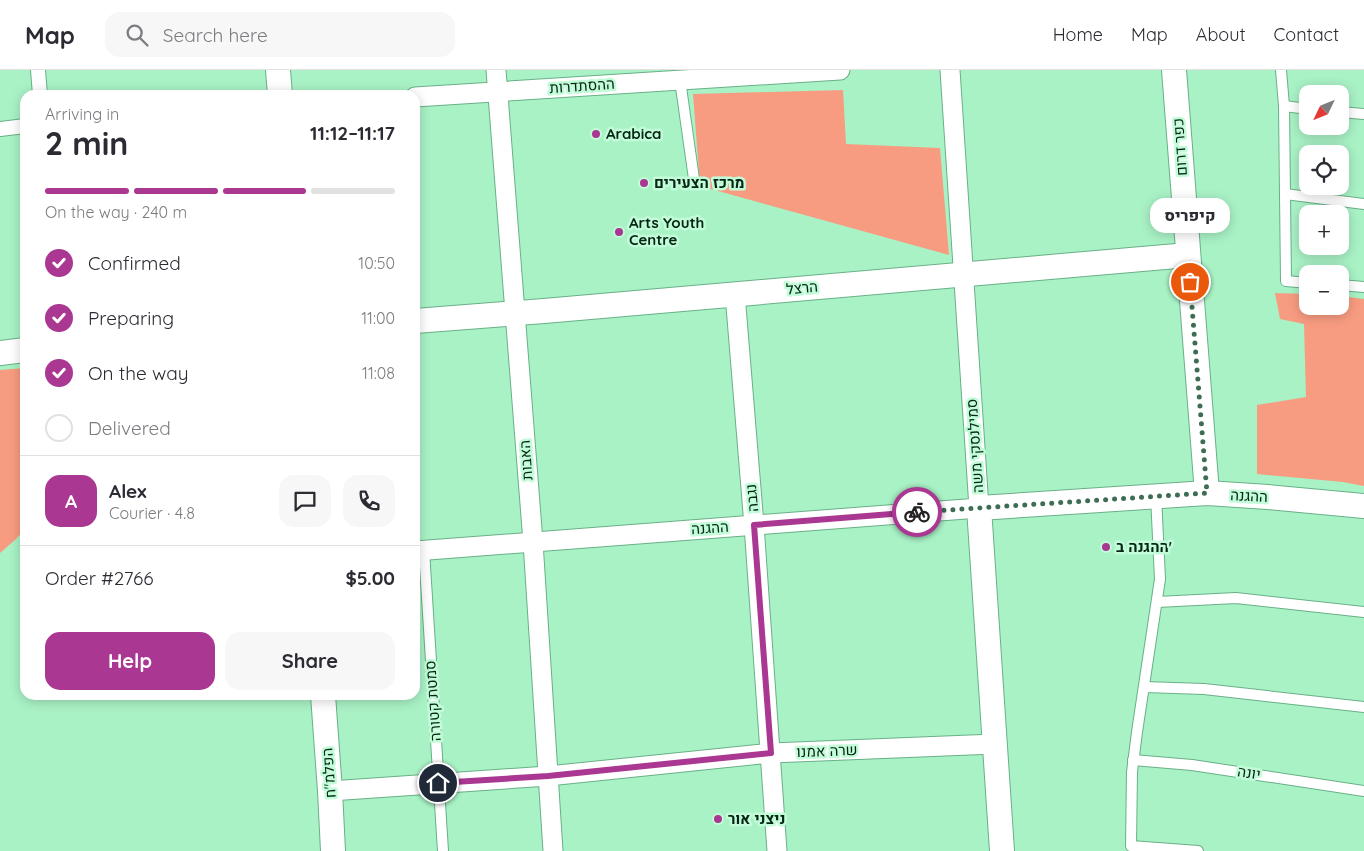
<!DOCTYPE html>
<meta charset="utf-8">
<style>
body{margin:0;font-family:Quicksand,Heebo,sans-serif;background:#f7f7f7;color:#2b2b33;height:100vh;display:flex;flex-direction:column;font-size:19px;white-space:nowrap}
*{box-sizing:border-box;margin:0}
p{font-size:16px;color:#7c7c81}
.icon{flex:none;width:28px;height:28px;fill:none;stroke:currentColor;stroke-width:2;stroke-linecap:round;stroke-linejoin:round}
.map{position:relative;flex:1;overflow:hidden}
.sheet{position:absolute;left:20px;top:20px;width:400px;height:610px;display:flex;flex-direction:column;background:#fff;border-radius:15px;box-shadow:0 2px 12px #0003}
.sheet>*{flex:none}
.needle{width:32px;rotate:227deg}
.fabs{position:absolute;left:1299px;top:15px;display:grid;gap:10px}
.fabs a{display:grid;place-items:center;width:50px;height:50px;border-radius:10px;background:#fff;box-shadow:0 2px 12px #0003;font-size:25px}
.pin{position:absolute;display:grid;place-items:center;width:42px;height:42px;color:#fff;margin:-21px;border:2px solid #fff;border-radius:50%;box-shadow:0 1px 5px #0007}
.courier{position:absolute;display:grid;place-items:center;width:50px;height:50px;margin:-25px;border:4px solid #aa3791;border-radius:50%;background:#fff;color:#222;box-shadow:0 1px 6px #0007}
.bubble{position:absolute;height:35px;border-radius:15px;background:#fff;box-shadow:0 2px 12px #0003;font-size:16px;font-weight:800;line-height:35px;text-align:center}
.summary em{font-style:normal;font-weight:800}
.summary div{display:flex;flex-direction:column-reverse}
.summary{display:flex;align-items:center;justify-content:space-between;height:85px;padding:0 25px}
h1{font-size:32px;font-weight:800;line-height:38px}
.bar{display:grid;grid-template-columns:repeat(4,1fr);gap:8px 5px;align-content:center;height:60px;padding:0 25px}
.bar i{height:6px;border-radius:4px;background:#e1e1e2}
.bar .active{background:#aa3791}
.bar p{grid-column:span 4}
.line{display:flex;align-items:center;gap:12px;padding:0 25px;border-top:1px solid #e1e1e2}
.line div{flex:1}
.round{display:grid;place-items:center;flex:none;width:52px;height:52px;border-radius:15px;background:#f7f7f7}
ol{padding:0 25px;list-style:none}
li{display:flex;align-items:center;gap:15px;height:55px}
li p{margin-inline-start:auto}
li .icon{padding:5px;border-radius:50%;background:#aa3791;color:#fff;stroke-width:4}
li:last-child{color:#7c7c81}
li i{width:28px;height:28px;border:2px solid #e1e1e2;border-radius:50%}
.button{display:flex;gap:10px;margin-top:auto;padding:10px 25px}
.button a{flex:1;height:58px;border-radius:15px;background:#aa3791;color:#fff;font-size:20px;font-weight:800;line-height:58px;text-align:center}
.button a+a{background:#f7f7f7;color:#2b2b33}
header{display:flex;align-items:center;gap:30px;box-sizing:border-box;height:70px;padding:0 25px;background:#fff;border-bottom:1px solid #e1e1e2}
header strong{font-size:24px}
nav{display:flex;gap:28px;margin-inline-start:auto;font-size:18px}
.search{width:350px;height:45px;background:#f7f7f7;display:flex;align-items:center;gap:12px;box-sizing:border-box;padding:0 18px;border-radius:15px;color:#7c7c81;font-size:19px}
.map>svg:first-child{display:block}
.green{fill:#f89c81}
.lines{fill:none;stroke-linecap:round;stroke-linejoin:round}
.service-casing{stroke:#69b087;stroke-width:12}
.pedestrian-casing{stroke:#69b087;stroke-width:16}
.minor-casing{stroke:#69b087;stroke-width:21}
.tertiary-casing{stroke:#69b087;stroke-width:26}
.service{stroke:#fff;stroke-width:10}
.pedestrian{stroke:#fff;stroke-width:14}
.minor{stroke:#fff;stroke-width:19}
.tertiary{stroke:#fff;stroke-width:24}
.done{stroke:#3f6d53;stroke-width:5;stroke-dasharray:0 9}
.route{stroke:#aa3791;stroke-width:6}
.poi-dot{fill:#aa3791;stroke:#c2fcd8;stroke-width:2}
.labels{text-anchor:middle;stroke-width:5;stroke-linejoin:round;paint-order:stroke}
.street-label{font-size:15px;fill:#062515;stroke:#c2fcd8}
.poi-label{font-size:15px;font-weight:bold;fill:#062515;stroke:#c2fcd8;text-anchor:start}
</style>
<header>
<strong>Map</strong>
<div class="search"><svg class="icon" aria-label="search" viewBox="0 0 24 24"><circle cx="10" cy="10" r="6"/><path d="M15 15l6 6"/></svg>Search here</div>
<nav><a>Home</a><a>Map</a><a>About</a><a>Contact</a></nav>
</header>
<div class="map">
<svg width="1364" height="781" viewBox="0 0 1364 781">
<rect width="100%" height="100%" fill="#a9f2c6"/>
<g class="green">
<path d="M843,20l3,54 94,4 9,107 -249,-69 -7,-92z"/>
<path d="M1275,223l32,1 1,12h32v-10l24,3v187l-21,-4 -86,-8v-69l49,-8 -2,-73 -24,-5z"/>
<path d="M25,298v161l-9,10 -16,14v-183z"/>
</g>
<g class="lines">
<defs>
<g id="service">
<path d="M1281,0l3,36 2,175 22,2"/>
<path d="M680,10l14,99"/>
<path d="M1284,36l24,3"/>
<path d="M1340,42l24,2"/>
<path d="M1285,124l79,10"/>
<path d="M1340,215l24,2"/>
<path d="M1156,426l4,83 -23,153 -5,40 -1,74 67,5"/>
<path d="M424,480l19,301"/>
<path d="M1157,532l79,-4 128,14"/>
<path d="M1144,617l60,2 160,18"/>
<path d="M1133,690l59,5 172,26"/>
</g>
<g id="pedestrian">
<path d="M38,0l2,25"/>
<path d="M0,59l25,-3"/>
</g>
<g id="minor">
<path d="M496,0l37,472 20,309"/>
<path d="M415,27l425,-27"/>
<path d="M735,224l19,231 23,326"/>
<path d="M415,481l564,-43 -29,-438"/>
<path d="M330,721l218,-15 223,-23 224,-9"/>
</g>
<g id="tertiary">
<path d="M278,0l2,25"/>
<path d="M1174,0l33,423"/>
<path d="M415,251l129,-10 644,-56"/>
<path d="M0,283l25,-3"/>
<path d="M323,625l7,96 3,60"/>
<path d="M1002,781l-23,-343 228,-15 61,4 96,9"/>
</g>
</defs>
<use href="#service" class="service-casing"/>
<use href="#pedestrian" class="pedestrian-casing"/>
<use href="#minor" class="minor-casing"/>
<use href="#tertiary" class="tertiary-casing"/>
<use href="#service" class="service"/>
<use href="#pedestrian" class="pedestrian"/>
<use href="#minor" class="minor"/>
<use href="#tertiary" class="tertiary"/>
</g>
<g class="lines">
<path class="done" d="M917,442l290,-19 -17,-211"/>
<path class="route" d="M438,713l110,-7 223,-23 -17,-228 163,-13"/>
</g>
<g class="poi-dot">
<circle cx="596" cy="64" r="5"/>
<circle cx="644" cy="113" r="5"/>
<circle cx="619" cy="162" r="5"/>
<circle cx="1106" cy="477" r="5"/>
<circle cx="718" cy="749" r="5"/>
</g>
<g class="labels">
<g class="street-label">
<text transform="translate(582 16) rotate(-4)" y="5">ההסתדרות</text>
<text transform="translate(1180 77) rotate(-94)" y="5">כפר דרום</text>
<text transform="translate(802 218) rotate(-5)" y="5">הרצל</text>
<text transform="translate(975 376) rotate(-94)" y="5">סמילנסקי משה</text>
<text transform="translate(526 390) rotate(-94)" y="5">האבות</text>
<text transform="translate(1249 426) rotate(3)" y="5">ההגנה</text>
<text transform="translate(752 428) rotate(-95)" y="5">נגבה</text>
<text transform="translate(710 458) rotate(-4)" y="5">ההגנה</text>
<text transform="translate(433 631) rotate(-94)" y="5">סמטת קטורה</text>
<text transform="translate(827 681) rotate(-2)" y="5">שרה אמנו</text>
<text transform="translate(329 703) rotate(-94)" y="5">הפלמ"ח</text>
<text transform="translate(1249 703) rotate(9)" y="5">יונה</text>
</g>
<g class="poi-label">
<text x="606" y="69">Arabica</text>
<text x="654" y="118">מרכז הצעירים</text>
<text x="629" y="158">Arts Youth<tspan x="629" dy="17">Centre</tspan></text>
<text x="1116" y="482">ההגנה ב'</text>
<text x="728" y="754">ניצני אור</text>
</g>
</g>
</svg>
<div class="fabs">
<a><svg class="needle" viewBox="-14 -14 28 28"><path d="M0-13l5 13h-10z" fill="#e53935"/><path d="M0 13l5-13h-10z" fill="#7c7c81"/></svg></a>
<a><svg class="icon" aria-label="locate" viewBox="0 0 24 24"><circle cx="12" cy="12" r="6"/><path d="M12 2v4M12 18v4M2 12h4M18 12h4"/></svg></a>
<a>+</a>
<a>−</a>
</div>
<div class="pin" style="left:1190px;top:212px;background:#ea580c"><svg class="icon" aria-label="bag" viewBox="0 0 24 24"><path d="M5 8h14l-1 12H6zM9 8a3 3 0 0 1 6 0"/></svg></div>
<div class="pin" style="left:438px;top:713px;background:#1f2937"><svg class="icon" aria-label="home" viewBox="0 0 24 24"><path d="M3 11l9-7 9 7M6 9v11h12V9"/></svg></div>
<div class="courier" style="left:917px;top:442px"><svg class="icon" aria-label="bike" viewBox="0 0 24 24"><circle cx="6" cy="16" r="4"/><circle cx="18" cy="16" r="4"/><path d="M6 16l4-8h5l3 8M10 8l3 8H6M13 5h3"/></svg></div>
<div class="bubble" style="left:1150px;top:128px;width:80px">קיפריס</div>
<section class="sheet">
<div class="summary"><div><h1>2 min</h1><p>Arriving in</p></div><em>11:12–11:17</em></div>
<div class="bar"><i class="active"></i><i class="active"></i><i class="active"></i><i></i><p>On the way · 240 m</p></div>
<ol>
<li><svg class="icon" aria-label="check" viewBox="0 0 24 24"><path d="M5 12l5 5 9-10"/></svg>Confirmed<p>10:50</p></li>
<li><svg class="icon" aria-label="check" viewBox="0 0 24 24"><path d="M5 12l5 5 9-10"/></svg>Preparing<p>11:00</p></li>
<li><svg class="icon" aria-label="check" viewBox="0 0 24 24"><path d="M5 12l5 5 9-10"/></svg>On the way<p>11:08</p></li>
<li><i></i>Delivered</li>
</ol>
<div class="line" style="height:90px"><b class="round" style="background:#aa3791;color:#fff">A</b><div><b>Alex</b><p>Courier · 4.8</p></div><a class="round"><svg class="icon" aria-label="chat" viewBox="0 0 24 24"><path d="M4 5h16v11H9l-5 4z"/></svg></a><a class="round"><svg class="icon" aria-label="phone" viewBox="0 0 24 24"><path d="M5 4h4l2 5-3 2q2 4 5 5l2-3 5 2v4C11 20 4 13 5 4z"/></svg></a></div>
<div class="line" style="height:65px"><div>Order #2766</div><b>$5.00</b></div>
<div class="button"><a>Help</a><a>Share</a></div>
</section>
</div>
